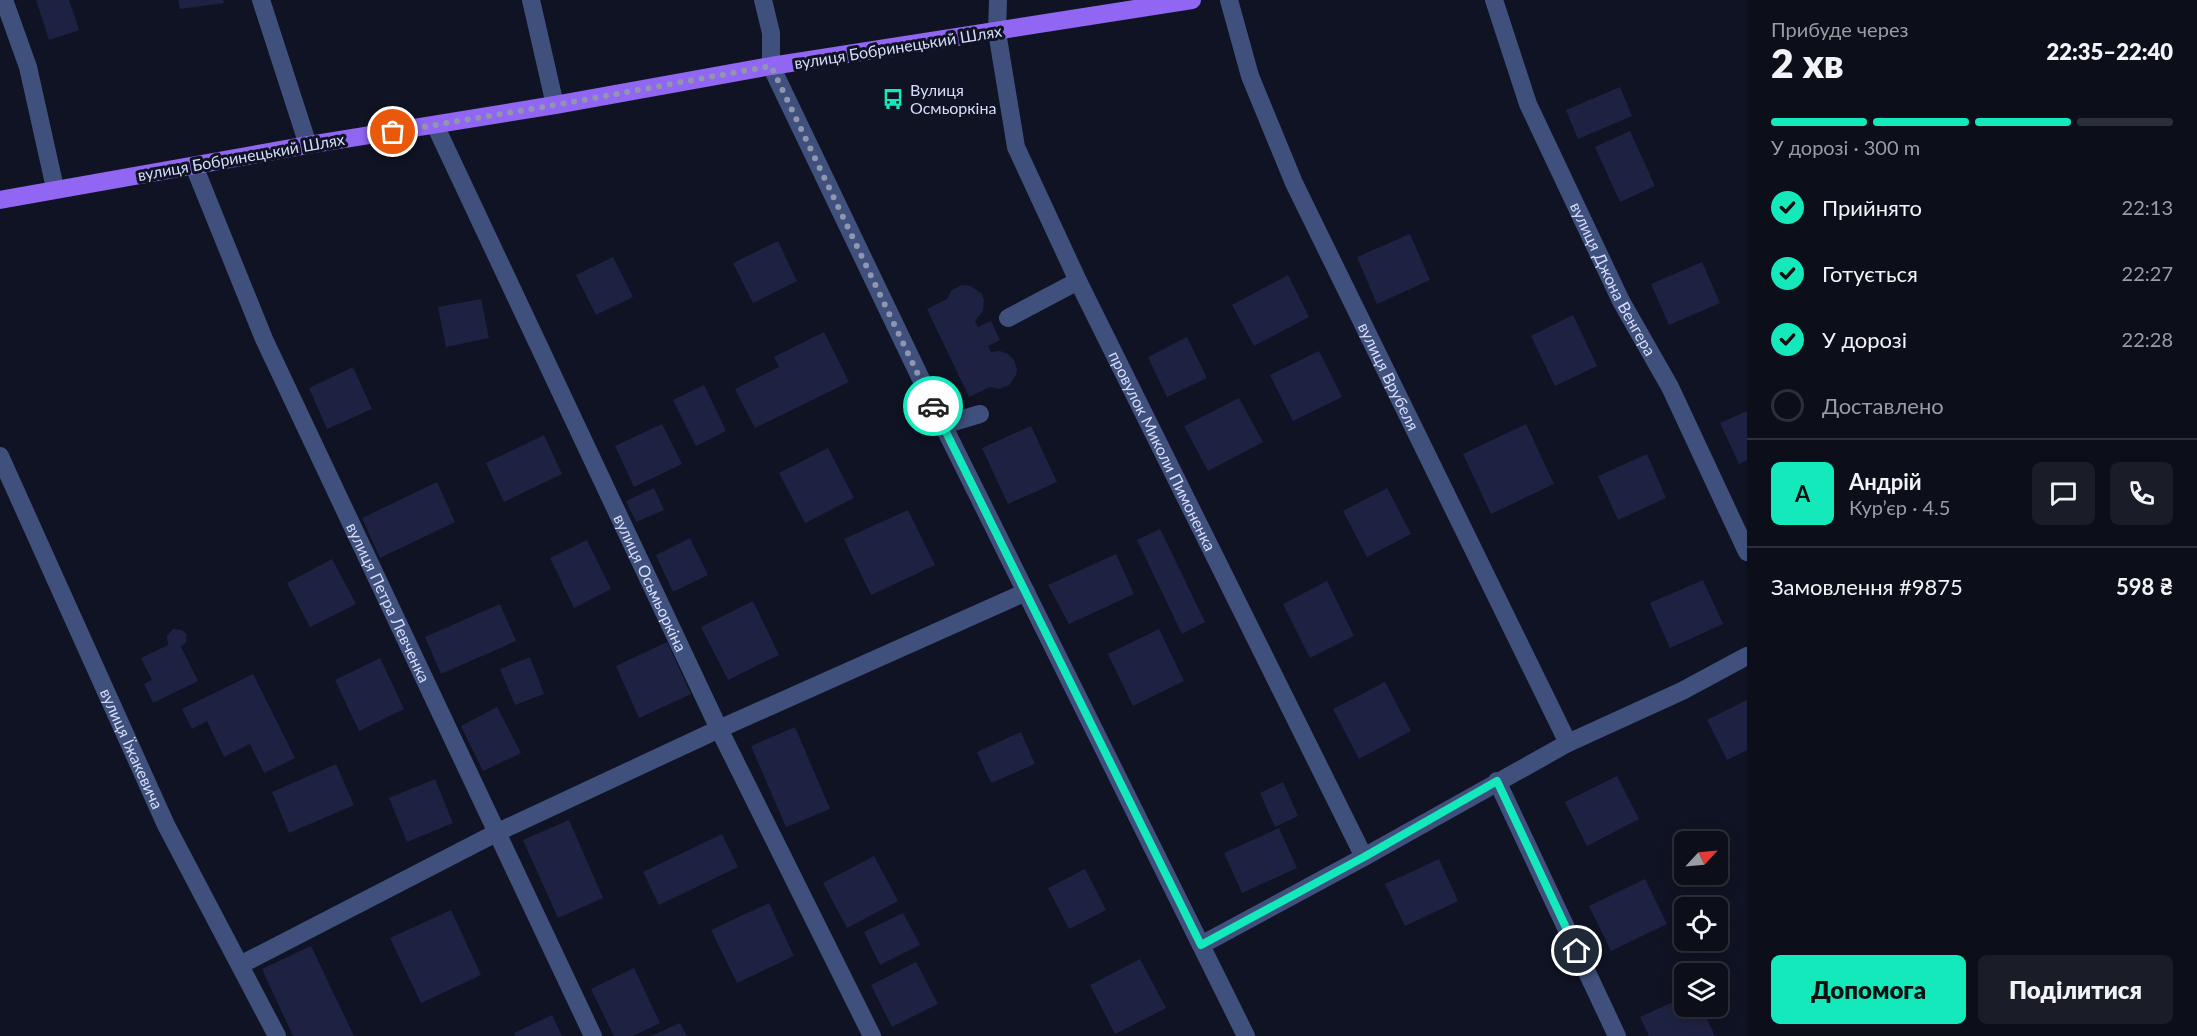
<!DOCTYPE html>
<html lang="uk">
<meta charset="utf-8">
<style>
body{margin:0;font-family:Lato,sans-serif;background:#1a1c27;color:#f1f3f6;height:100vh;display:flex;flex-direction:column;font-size:22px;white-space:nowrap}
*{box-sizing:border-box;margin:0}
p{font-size:20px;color:#9a9ca2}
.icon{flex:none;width:33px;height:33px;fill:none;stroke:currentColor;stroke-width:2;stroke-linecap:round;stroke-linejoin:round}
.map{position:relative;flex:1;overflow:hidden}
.details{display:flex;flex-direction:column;background:#0c0e1a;width:450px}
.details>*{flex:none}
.needle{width:39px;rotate:64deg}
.controls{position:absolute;left:1674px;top:831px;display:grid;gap:12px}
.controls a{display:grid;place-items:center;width:54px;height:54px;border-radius:9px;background:#0c0e1a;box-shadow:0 3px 15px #0003,0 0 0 2px #2c2e39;font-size:30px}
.pin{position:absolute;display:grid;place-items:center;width:51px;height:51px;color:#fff;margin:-26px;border:3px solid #fff;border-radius:50%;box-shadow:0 2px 6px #0007}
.courier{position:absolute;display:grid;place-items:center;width:60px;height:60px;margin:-30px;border:4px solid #14e9bb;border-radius:50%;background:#fff;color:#222;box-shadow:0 2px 8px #0007}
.head em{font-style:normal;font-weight:800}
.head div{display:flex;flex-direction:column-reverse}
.head{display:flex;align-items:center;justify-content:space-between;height:102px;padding:0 24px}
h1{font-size:39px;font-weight:800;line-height:45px}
.bar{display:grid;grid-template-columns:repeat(4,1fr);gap:9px 6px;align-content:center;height:72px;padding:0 24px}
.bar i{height:8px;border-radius:4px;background:#2c2e39}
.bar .selected{background:#14e9bb}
.bar p{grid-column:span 4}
.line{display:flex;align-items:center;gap:15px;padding:0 24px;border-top:2px solid #2c2e39}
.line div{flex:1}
.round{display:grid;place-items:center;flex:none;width:63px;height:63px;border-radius:9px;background:#1a1c27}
ol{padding:0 24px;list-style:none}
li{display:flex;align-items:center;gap:18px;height:66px}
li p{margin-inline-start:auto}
li .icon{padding:6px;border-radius:50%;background:#14e9bb;color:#111;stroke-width:4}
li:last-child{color:#9a9ca2}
li i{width:33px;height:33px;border:3px solid #2c2e39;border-radius:50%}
.cta{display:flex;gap:12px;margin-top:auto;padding:12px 24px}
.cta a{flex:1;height:69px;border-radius:9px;background:#14e9bb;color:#111;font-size:24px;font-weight:800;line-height:69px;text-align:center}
.cta a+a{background:#1a1c27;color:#f1f3f6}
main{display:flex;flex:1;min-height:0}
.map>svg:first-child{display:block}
.building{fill:#1e2242}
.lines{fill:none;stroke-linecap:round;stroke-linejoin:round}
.minor{stroke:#3f507d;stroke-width:18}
.major{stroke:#9166f2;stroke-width:18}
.done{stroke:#9096af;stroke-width:6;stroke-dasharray:0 10.8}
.route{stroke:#14e9bb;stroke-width:8}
.labels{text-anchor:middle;stroke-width:6;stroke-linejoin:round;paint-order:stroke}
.street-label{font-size:16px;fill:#d5ddfb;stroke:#101323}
.poi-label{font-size:16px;fill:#d5ddfb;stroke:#101323;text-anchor:start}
</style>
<main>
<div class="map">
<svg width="1747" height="1036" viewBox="0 0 1747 1036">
<rect width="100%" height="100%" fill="#101323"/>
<g class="building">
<path d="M36,0h33l10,30 -30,10z"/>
<path d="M178,0h45l1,3 -44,6z"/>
<path d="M1620,87l12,29 -54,23 -12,-29z"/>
<path d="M1630,131l25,55 -35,16 -25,-55z"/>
<path d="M1410,234l20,46 -53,24 -20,-47z"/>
<path d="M778,241l19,40 -44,22 -20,-40z"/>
<path d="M613,257l20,40 -37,18 -20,-40z"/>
<path d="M1702,262l18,41 -51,22 -18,-41z"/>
<path d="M1288,275l21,42 -55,29 -22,-41z"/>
<path d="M961,285l10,1 11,8 2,6 -1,11 -8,10 3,6 13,-6 9,19 -12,6 3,6 9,-1 8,3 6,6 3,9 -1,6 -7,10 -10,4 -9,-2 -21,10 -42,-88 20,-10 4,-8z"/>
<path d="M481,299l8,39 -43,9 -8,-40z"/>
<path d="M1573,315l24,51 -42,20 -24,-50z"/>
<path d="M824,332l25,50 -94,46 -20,-39 44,-22 -5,-10z"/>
<path d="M1187,337l20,41 -40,19 -19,-40z"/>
<path d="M1319,351l23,46 -49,24 -23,-46z"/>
<path d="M353,367l19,42 -45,20 -18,-41z"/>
<path d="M704,385l22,46 -30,15 -23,-46z"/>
<path d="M1239,398l24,44 -55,29 -24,-45z"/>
<path d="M1747,411v49l-8,4 -19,-41z"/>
<path d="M662,424l20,40 -48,23 -19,-41z"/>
<path d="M1526,424l28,60 -63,30 -28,-60z"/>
<path d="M1031,426l26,56 -49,22 -26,-56z"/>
<path d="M544,435l18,39 -58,28 -18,-39z"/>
<path d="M828,448l26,50 -49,25 -26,-50z"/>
<path d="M1647,454l19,44 -48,22 -20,-44z"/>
<path d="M437,482l18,40 -75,36 -18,-40z"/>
<path d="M654,488l10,22 -28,12 -10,-21z"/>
<path d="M1387,488l24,46 -44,23 -24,-46z"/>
<path d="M908,510l27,55 -64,30 -27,-56z"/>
<path d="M1160,529l45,93 -23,12 -45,-94z"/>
<path d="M690,538l18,37 -35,17 -17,-37z"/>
<path d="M587,540l24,49 -37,19 -24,-50z"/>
<path d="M1116,554l18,40 -65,30 -21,-39z"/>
<path d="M332,559l24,45 -46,23 -23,-44z"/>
<path d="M1703,580l20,44 -53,24 -20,-45z"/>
<path d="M1327,581l27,55 -44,22 -27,-54z"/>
<path d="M753,601l26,54 -51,25 -27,-53z"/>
<path d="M500,604l16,37 -75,33 -16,-37z"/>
<path d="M173,629l9,1 5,5 -1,7 -5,5 17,34 -45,22 -9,-19 8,-4 -11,-22 27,-13 -1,-9z"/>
<path d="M1159,629l25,52 -51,25 -25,-52z"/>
<path d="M667,642l24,52 -52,24 -23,-52z"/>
<path d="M530,657l14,37 -29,11 -15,-36z"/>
<path d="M380,658l24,51 -45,22 -24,-51z"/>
<path d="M253,674l42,84 -31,15 -14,-29 -26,13 -17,-36 -15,8 -10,-20z"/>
<path d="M1385,682l26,49 -52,28 -26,-50z"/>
<path d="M1747,700v50l-20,10 -20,-40z"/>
<path d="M497,707l24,46 -38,18 -22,-45z"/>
<path d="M795,727l35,82 -44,18 -35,-81z"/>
<path d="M1021,732l14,32 -44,19 -14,-31z"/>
<path d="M336,764l18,41 -65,28 -17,-41z"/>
<path d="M1617,776l22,43 -52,27 -22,-44z"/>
<path d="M435,779l18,44 -46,19 -18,-44z"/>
<path d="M1283,782l15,34 -23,11 -15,-34z"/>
<path d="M569,820l34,78 -45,20 -35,-78z"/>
<path d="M1279,828l18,40 -55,25 -18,-40z"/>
<path d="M722,834l16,33 -79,38 -16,-33z"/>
<path d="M874,856l24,45 -51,27 -24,-45z"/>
<path d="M1439,859l19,42 -53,25 -20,-42z"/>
<path d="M1085,869l21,41 -37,19 -21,-41z"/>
<path d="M1645,879l22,45 -56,27 -22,-45z"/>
<path d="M769,903l25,53 -57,27 -26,-53z"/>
<path d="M451,910l30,65 -60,28 -31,-65z"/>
<path d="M903,913l17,32 -40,20 -16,-33z"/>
<path d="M311,946l43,90h-61l-31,-67z"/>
<path d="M1140,959l26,49 -51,26 -25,-49z"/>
<path d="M916,962l22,42 -46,23 -21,-42z"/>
<path d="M634,968l26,55 -27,13h-19l-23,-47z"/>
<path d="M1684,997v9h17l14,30h-66l-9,-19z"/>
<path d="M552,1015l10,21h-47l-1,-3z"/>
<path d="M680,1023l7,13h-36z"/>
</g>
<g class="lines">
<g class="minor">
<path d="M4,0l24,67 27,121"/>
<path d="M261,0l47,145"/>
<path d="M531,0l24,105"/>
<path d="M763,0l8,33v33l172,359 303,611"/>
<path id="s1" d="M998,0l-1,32 19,115 62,134 286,576"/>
<path id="s2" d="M1229,0l21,76 44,107 274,560"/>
<path id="s3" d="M1494,0l34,104 93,197 49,86 77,165"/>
<path id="s4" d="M435,125l284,604 153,307"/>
<path id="s5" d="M194,166l70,173 329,697"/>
<path d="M1008,318l70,-37"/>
<path d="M943,425l37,-11"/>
<path id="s6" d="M0,456l166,369 111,211"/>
<path d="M1497,781l120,255"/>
<path d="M1201,945l163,-88 204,-114 114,-52 65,-35"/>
<path d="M240,965l256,-132 223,-104 307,-137"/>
</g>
<path class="major" d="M0,200l308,-55 247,-40 216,-39 421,-66"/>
</g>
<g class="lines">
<path class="done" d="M393,132l162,-27 216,-39 162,340"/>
<path class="route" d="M933,406l268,539 163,-88 133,-76 80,170"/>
</g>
<defs>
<symbol id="bus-bare" viewBox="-9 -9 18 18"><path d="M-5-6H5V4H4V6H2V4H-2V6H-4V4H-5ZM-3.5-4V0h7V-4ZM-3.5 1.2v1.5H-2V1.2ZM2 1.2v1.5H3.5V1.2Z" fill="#14e9bb" stroke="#101323" stroke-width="2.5" paint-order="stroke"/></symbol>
</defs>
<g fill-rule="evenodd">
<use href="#bus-bare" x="878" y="84" width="30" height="30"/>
</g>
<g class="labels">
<g class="street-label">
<text transform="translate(898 47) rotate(-9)" y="6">вулиця Бобринецький Шлях</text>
<text transform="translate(241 157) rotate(-10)" y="6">вулиця Бобринецький Шлях</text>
<text dy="6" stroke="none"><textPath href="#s3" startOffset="304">вулиця Джона Венгера</textPath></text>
<text dy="6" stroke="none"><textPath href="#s2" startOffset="410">вулиця Врубеля</textPath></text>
<text dy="6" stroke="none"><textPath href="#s1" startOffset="486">провулок Миколи Пимоненка</textPath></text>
<text dy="6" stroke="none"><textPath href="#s4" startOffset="506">вулиця Осьмьоркіна</textPath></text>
<text dy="6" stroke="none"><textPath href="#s5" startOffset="478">вулиця Петра Левченка</textPath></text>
<text dy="6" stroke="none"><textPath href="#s6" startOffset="321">вулиця Їжакевича</textPath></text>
</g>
<g class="poi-label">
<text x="910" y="96">Вулиця<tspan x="910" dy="18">Осмьоркіна</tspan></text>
</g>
</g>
</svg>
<div class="controls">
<a><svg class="needle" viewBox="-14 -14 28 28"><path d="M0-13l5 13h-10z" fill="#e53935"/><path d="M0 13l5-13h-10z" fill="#9a9ca2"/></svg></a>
<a><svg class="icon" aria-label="locate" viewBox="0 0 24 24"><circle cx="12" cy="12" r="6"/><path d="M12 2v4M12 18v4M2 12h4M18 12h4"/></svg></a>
<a><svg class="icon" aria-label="layers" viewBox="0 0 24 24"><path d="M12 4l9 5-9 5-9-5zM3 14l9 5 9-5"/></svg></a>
</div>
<div class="pin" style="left:393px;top:132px;background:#ea580c"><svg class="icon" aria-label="bag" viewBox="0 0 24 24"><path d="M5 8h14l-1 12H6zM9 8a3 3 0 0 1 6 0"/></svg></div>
<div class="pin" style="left:1577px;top:951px;background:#1f2937"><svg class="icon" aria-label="home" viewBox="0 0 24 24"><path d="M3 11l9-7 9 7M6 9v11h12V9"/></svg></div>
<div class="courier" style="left:933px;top:406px"><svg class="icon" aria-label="car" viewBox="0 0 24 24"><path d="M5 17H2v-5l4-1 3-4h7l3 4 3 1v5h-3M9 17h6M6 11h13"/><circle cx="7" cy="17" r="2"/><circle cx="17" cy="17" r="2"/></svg></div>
</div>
<section class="details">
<div class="head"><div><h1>2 хв</h1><p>Прибуде через</p></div><em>22:35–22:40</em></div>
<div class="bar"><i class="selected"></i><i class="selected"></i><i class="selected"></i><i></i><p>У дорозі · 300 m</p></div>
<ol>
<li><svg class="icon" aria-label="check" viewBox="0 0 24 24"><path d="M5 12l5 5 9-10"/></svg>Прийнято<p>22:13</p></li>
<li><svg class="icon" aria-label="check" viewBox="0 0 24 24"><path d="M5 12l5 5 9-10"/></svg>Готується<p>22:27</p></li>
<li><svg class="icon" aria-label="check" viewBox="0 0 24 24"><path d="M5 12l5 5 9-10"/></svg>У дорозі<p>22:28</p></li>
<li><i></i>Доставлено</li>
</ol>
<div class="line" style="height:108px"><b class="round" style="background:#14e9bb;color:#111">А</b><div><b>Андрій</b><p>Кур’єр · 4.5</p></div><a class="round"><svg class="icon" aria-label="chat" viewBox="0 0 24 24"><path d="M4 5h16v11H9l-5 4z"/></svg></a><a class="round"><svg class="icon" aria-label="phone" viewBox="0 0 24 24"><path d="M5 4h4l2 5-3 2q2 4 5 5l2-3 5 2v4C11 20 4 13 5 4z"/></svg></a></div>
<div class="line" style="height:78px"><div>Замовлення #9875</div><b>598 ₴</b></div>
<div class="cta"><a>Допомога</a><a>Поділитися</a></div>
</section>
</main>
